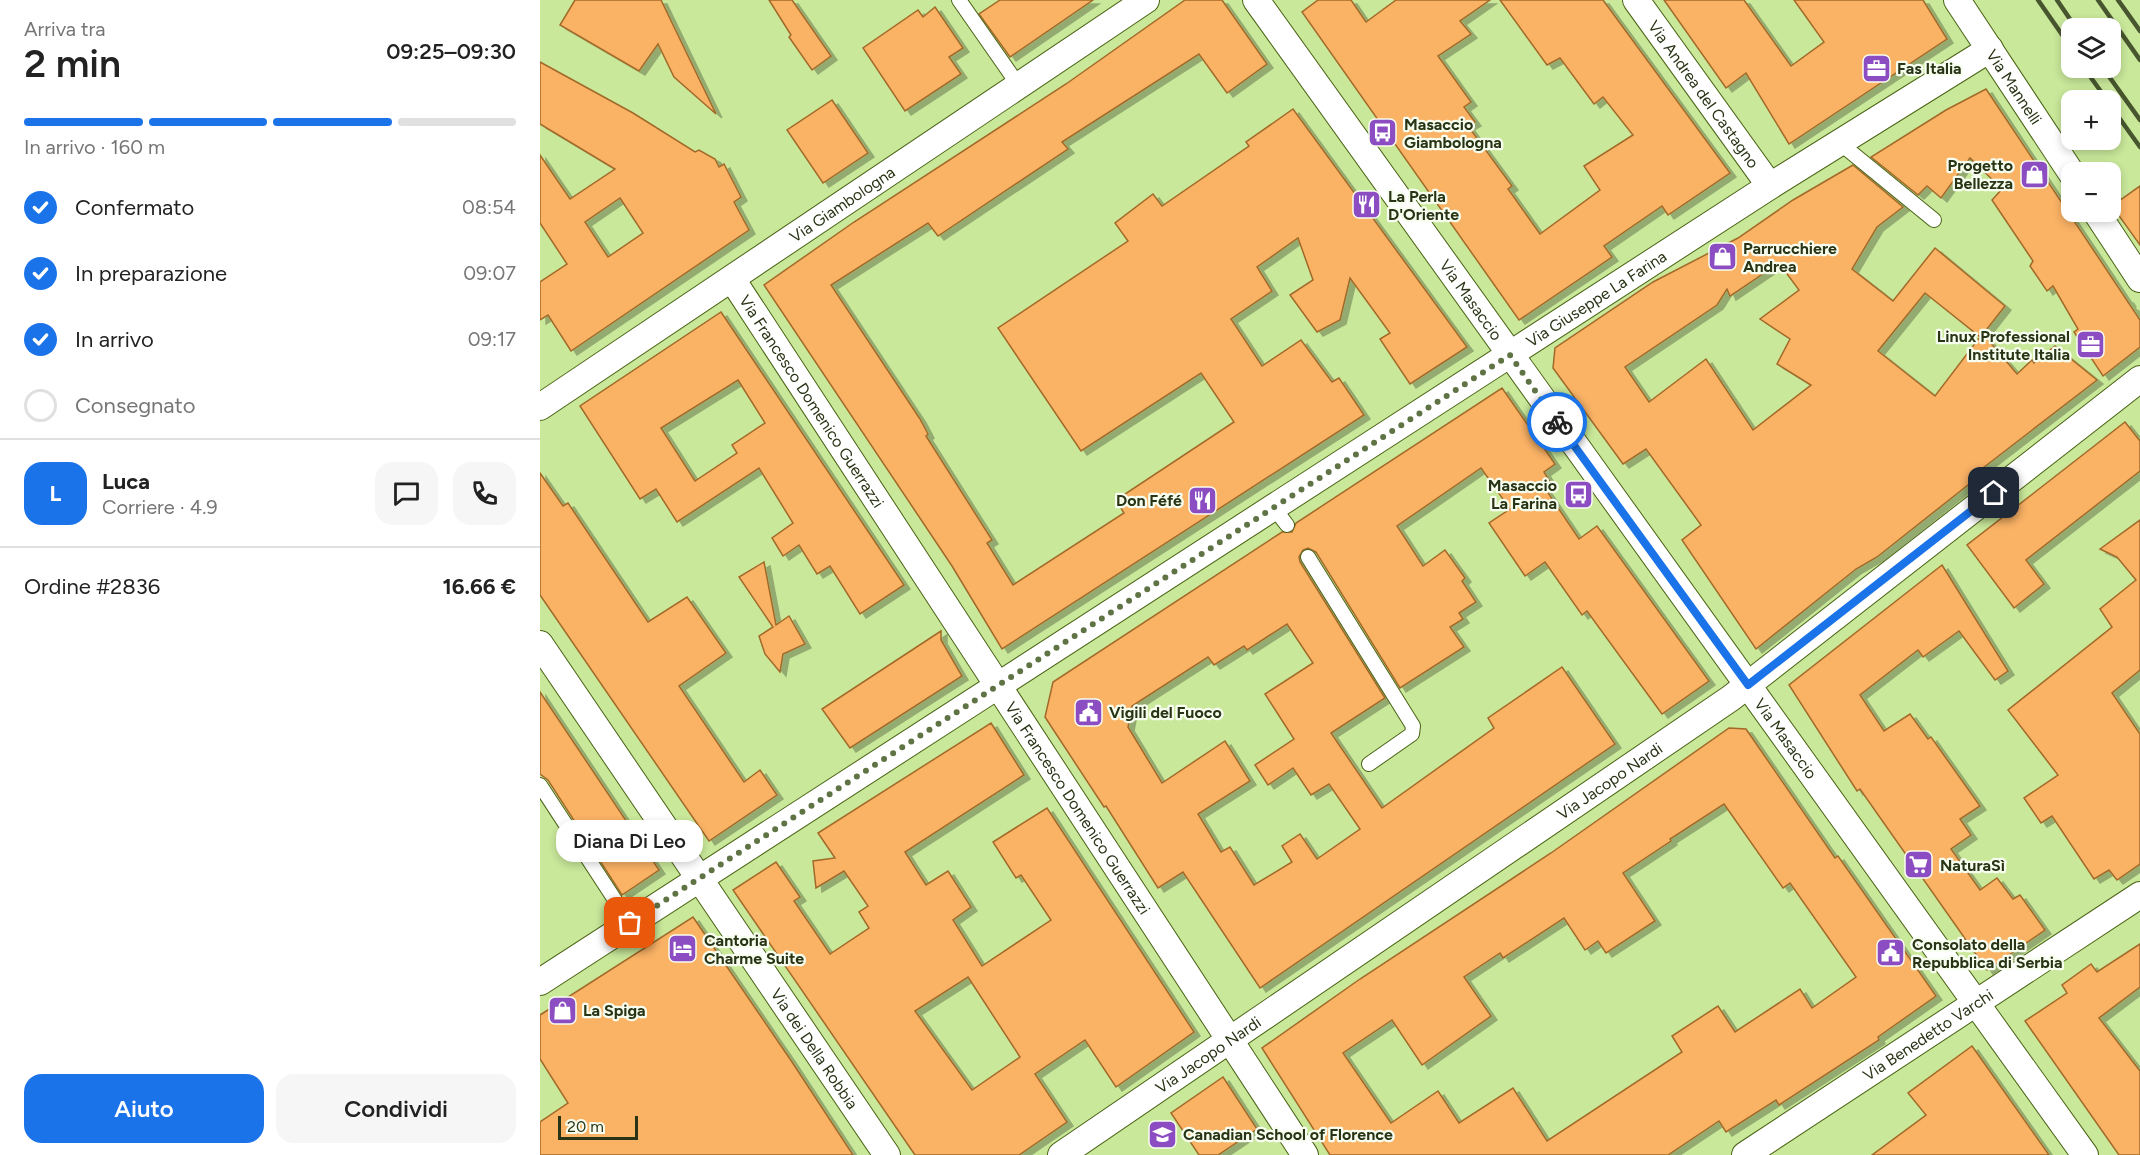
<!DOCTYPE html>
<html lang="it">
<meta charset="utf-8">
<style>
body{margin:0;font-family:Figtree,sans-serif;background:#f6f6f6;color:#222;height:100vh;display:flex;flex-direction:column;font-size:22px;white-space:nowrap}
*{box-sizing:border-box;margin:0}
p{font-size:20px;color:#767676}
.icon{flex:none;width:33px;height:33px;fill:none;stroke:currentColor;stroke-width:2;stroke-linecap:round;stroke-linejoin:round}
.map{position:relative;flex:1;overflow:hidden}
.side{display:flex;flex-direction:column;background:#fff;width:540px}
.side>*{flex:none}
.controls{position:absolute;left:1521px;top:18px;display:grid;gap:12px}
.controls a{display:grid;place-items:center;width:60px;height:60px;border-radius:12px;background:#fff;box-shadow:0 3px 9px #0003;font-size:30px}
.scale{position:absolute;left:18px;bottom:15px;width:80px;box-sizing:border-box;padding-left:6px;border:3px solid #283415;border-top:0;font-size:16px;line-height:21px;white-space:nowrap;color:#283415;-webkit-text-stroke:4px #f8feef;paint-order:stroke}
.pin{position:absolute;display:grid;place-items:center;width:51px;height:51px;color:#fff;margin:-26px;border-radius:12px;box-shadow:0 3px 9px #0006}
.courier{position:absolute;display:grid;place-items:center;width:60px;height:60px;margin:-30px;border:4px solid #1a73e8;border-radius:50%;background:#fff;color:#222;box-shadow:0 2px 8px #0007}
.bubble{position:absolute;height:42px;border-radius:18px;background:#fff;box-shadow:0 3px 9px #0003;font-size:20px;font-weight:600;line-height:42px;text-align:center}
.head em{font-style:normal;font-weight:600}
.head div{display:flex;flex-direction:column-reverse}
.head{display:flex;align-items:center;justify-content:space-between;height:102px;padding:0 24px}
h1{font-size:39px;font-weight:600;line-height:45px}
.bar{display:grid;grid-template-columns:repeat(4,1fr);gap:9px 6px;align-content:center;height:72px;padding:0 24px}
.bar i{height:8px;border-radius:4px;background:#e0e0e0}
.bar .on{background:#1a73e8}
.bar p{grid-column:span 4}
.line{display:flex;align-items:center;gap:15px;padding:0 24px;border-top:2px solid #e0e0e0}
.line div{flex:1}
.round{display:grid;place-items:center;flex:none;width:63px;height:63px;border-radius:18px;background:#f6f6f6}
ol{padding:0 24px;list-style:none}
li{display:flex;align-items:center;gap:18px;height:66px}
li p{margin-inline-start:auto}
li .icon{padding:6px;border-radius:50%;background:#1a73e8;color:#fff;stroke-width:4}
li:last-child{color:#767676}
li i{width:33px;height:33px;border:3px solid #e0e0e0;border-radius:50%}
.button{display:flex;gap:12px;margin-top:auto;padding:12px 24px}
.button a{flex:1;height:69px;border-radius:18px;background:#1a73e8;color:#fff;font-size:24px;font-weight:600;line-height:69px;text-align:center}
.button a+a{background:#f6f6f6;color:#222}
main{display:flex;flex:1;min-height:0}
.map>svg:first-child{display:block}
.building{fill:#fab265;stroke:#a26a29;stroke-width:1.5;fill-rule:evenodd;filter:url(#shadow)}
.lines{fill:none;stroke-linecap:round;stroke-linejoin:round}
.lane-casing{stroke:#4a6315;stroke-width:16}
.street-casing{stroke:#4a6315;stroke-width:28}
.path{stroke:#97b071;stroke-width:4;stroke-dasharray:6 3;stroke-linecap:butt}
.lane{stroke:#fff;stroke-width:14}
.street{stroke:#fff;stroke-width:26}
.rail{stroke:#47562e;stroke-width:4.5}
.done{stroke:#607344;stroke-width:6;stroke-dasharray:0 10.8}
.route{stroke:#1a73e8;stroke-width:8}
.labels{text-anchor:middle;stroke-width:4.5;stroke-linejoin:round;paint-order:stroke}
.poi-label{font-size:16px;font-weight:bold;fill:#283415;stroke:#f8feef;text-anchor:start}
.street-label{font-size:16px;fill:#283415;stroke:#f8feef}
</style>
<main>
<section class="side">
<div class="head"><div><h1>2 min</h1><p>Arriva tra</p></div><em>09:25–09:30</em></div>
<div class="bar"><i class="on"></i><i class="on"></i><i class="on"></i><i></i><p>In arrivo · 160 m</p></div>
<ol>
<li><svg class="icon" aria-label="check" viewBox="0 0 24 24"><path d="M5 12l5 5 9-10"/></svg>Confermato<p>08:54</p></li>
<li><svg class="icon" aria-label="check" viewBox="0 0 24 24"><path d="M5 12l5 5 9-10"/></svg>In preparazione<p>09:07</p></li>
<li><svg class="icon" aria-label="check" viewBox="0 0 24 24"><path d="M5 12l5 5 9-10"/></svg>In arrivo<p>09:17</p></li>
<li><i></i>Consegnato</li>
</ol>
<div class="line" style="height:108px"><b class="round" style="background:#1a73e8;color:#fff">L</b><div><b>Luca</b><p>Corriere · 4.9</p></div><a class="round"><svg class="icon" aria-label="chat" viewBox="0 0 24 24"><path d="M4 5h16v11H9l-5 4z"/></svg></a><a class="round"><svg class="icon" aria-label="phone" viewBox="0 0 24 24"><path d="M5 4h4l2 5-3 2q2 4 5 5l2-3 5 2v4C11 20 4 13 5 4z"/></svg></a></div>
<div class="line" style="height:78px"><div>Ordine #2836</div><b>16.66 €</b></div>
<div class="button"><a>Aiuto</a><a>Condividi</a></div>
</section>
<div class="map">
<svg width="1600" height="1155" viewBox="0 0 1600 1155">
<defs>
<filter id="shadow"><feDropShadow dx="6" dy="4" stdDeviation="0" flood-color="#0004"/></filter>
</defs>
<rect width="100%" height="100%" fill="#c9e89a"/>
<g class="building">
<path d="M35,0h86l55,114 -42,-37 -16,-33 -19,27 -79,-46z"/>
<path d="M229,0h23l39,56 -19,14 -23,-33 2,-2z"/>
<path d="M460,0h93l-83,57 -31,-43z"/>
<path d="M645,0h37l45,64 -40,29 -28,-39 -137,88 6,7 -130,87 -10,-13 -97,62 89,134 8,15 -2,2 66,104 -5,3 26,42 111,-72 -8,-13 118,-78 -33,-49 -120,78 -83,-123 130,-87 -13,-18 38,-29 9,12 87,-60 -3,-4 47,-33 174,238 -57,37 -30,-45 10,-6 -40,-55 -10,42 -23,12 -27,-37 23,-15 -15,-42 -41,29 15,24 -41,28 31,47 39,-26 31,42 7,-4 25,37 -362,234 -50,-83 -188,-281 90,-63 212,-138z"/>
<path d="M778,0h33l15,22 30,-22h94l-30,21 11,13 -33,22 33,46 -7,5 11,15 -7,4 44,60 -4,3 32,45 60,-44 -16,-24 49,-31 -30,-38 -9,7 -34,-46 -13,7 -47,-65h103l127,173 -62,42 -6,-9 -58,40 8,11 -93,63 -217,-308z"/>
<path d="M1124,0h80l47,66 33,-24 -30,-42h129l24,39 -158,105 -43,-71 -20,15z"/>
<path d="M395,7l28,41 -14,9 12,17 -56,37 -42,-63 55,-38 5,7z"/>
<path d="M0,62l93,51 62,39 4,-2 16,9 4,8 5,-3 17,33 -7,5 15,28 -178,121 -23,-36 -8,5v-38l27,-18 -27,-41v-68l30,44 45,-30 -75,-45zM80,198l23,35 -35,24 -23,-35z"/>
<path d="M1446,89l154,231v27l-37,29 -29,-44 4,-3 -25,-43 -6,5 -17,-25 3,-5 -41,-61 10,-11 -32,-31 -29,40 -14,-12 -9,9 -47,-38 75,-47z"/>
<path d="M292,100l36,53 -45,30 -36,-53z"/>
<path d="M1313,165l50,42 -26,20 -25,42 41,32 42,-53 70,58 -22,28 34,40 15,-14 2,3 21,-17 42,34 -127,98 3,3 -96,76 -21,12 -100,80 -74,-109 19,-15 -55,-76 -23,15 -70,-96 2,-20 98,-66 85,-44 55,-38zM1239,263l20,27 -39,29 30,20 -13,25 34,21 -58,45 -47,-71 -57,43 -24,-35 92,-62 10,-16 3,7zM1385,293l55,44 -45,59 -57,-45z"/>
<path d="M1600,186v59l-28,-39z"/>
<path d="M181,312l183,273 -44,29 -30,-48 -13,8 -18,-29 -16,11 -11,-18 21,-15 -34,-55 -82,54 -21,-33 -16,10 -60,-93zM198,380l27,43 -33,22 5,8 -42,28 -34,-53z"/>
<path d="M962,388l53,76 -11,8 6,10 -6,5 35,52 18,-13 112,155 -47,33 -75,-103 -5,4 -37,-53 -20,14 -36,-53 21,-14 -29,-41 -84,58 26,40 22,-16 20,28 -3,3 14,21 -17,11 4,6 -13,8 14,20 -64,41 -84,-136 -8,-4 -5,2 -4,7 1,5 85,136 -54,35 51,75 112,-80 -6,-10 74,-51 53,77 -355,244 -77,-116 -25,16 -52,-82 -2,1 -59,-90 8,-35 229,-150h10l4,-9zM747,624l26,39 -48,31 29,45 -39,26 13,20 25,-17 18,27 18,-11 31,45 -43,30 -17,-25 -18,12 10,16 -38,23 -24,-38 -9,5 -23,-38 52,-33 -25,-40 -63,42 -34,-56 4,-21 76,-49 6,8 30,-19 3,4z"/>
<path d="M1585,422l15,19v30l-114,89 18,24 -30,24 -47,-63z"/>
<path d="M0,473l23,33 5,-3 80,119 39,-25 39,56 -47,33 65,96 16,-12 17,25 -68,46 -169,-246z"/>
<path d="M1600,520v150l-28,23 28,41v130l-23,16 -8,-10 -15,9 -42,-63 -11,7 -17,-25 34,-23 -50,-65 104,-83 -12,-18 36,-29 -19,-23 -17,-8z"/>
<path d="M224,562l12,63 13,-9 16,28 -22,10 -3,18 -15,-18 -6,-18 14,-9 -34,-50z"/>
<path d="M1402,565l66,106 -13,9 -36,-49 -36,26 -5,-7 -58,45 24,36 26,-17 18,25 3,-2 49,69 -20,13 11,16 -20,14 29,41 17,-12 16,21 7,-4 25,35 -58,40 -127,-181 -3,2 -68,-106z"/>
<path d="M401,631v9l21,36 -112,72 -28,-39z"/>
<path d="M0,692l119,178 -37,25 -74,-115 -8,-6z"/>
<path d="M451,723l33,52 -119,77 21,33 22,-14 23,36 -18,13 29,46 69,-46 -30,-45 -5,3 -23,-36 54,-34 147,224 -78,55 -31,-47 -50,34 32,48 -48,33h-104l-182,-265 43,-28 24,35 -6,4 36,53 39,-26 -10,-16 9,-6 -24,-35 -28,17 -3,-27 22,-3 -17,-25zM428,977l52,80 -48,33 -57,-79z"/>
<path d="M1189,728l17,1 89,129 3,-2 98,140 -58,41 1,3 -100,65 -3,-5 -50,32 -7,-11 -51,34h-338l-68,-107 98,-69 191,-126zM1184,804l59,84 7,-5 66,94 -44,31 -12,-19 -65,43 -17,-26 -46,30 10,16 -135,89 -34,-53 -54,35 -21,-32 -47,32 -48,-70 49,-33 30,45 69,-49 -27,-39 36,-24 3,5 61,-40 21,32 13,-9 8,12 49,-32 -32,-48 48,-32 -1,-2z"/>
<path d="M153,917l99,145 61,93h-313v-33l28,-19 -28,-44v-44z"/>
<path d="M1600,944v43l-41,31 41,53v84h-21l-94,-134 42,-28 -5,-8 29,-21 6,8z"/>
<path d="M1432,1046l77,109h-177l54,-40 -18,-22z"/>
<path d="M683,1077l34,52 -39,26h-19l-28,-42z"/>
</g>
<g class="lines">
<defs>
<g id="lane">
<path d="M419,0l60,86"/>
<path d="M1301,144l93,76"/>
<path d="M734,508l13,17"/>
<path d="M768,557l105,169 -1,8 -43,30"/>
<path d="M0,785l90,138"/>
</g>
<g id="street">
<path id="s1" d="M716,0l829,1155"/>
<path id="s2" d="M1096,0l134,186"/>
<path id="s3" d="M1417,0l115,174"/>
<path d="M1556,212l44,67"/>
<path id="s4" d="M192,279l573,876"/>
<path id="s5" d="M0,407l606,-407"/>
<path id="s6" d="M0,644l347,511"/>
<path id="s7" d="M0,982l1230,-796 220,-137"/>
<path id="s8" d="M521,1155l670,-457 409,-319"/>
<path id="s9" d="M1205,1155l395,-260"/>
</g>
</defs>
<use href="#lane" class="lane-casing"/>
<use href="#street" class="street-casing"/>
<path class="path" d="M1592,303l8,12"/>
<use href="#lane" class="lane"/>
<use href="#street" class="street"/>
<g class="rail">
<path d="M1498,0l34,49"/>
<path d="M1517,0l19,28"/>
<path d="M1558,0l42,60"/>
<path d="M1578,0l22,31"/>
<path d="M1544,68l23,32"/>
<path d="M1563,68l37,52"/>
<path d="M1570,105l30,42"/>
</g>
</g>
<g class="lines">
<path class="done" d="M90,923l880,-568 47,67"/>
<path class="route" d="M1017,422l191,263 246,-192"/>
</g>
<defs>
<symbol id="office-square" viewBox="-11 -11 22 22"><rect x="-9" y="-9" width="18" height="18" rx="4" fill="#8c4cc2" stroke="#f8feef"/><path d="M-6-3h4V-5.5h4V-3h4V5H-6ZM-1-4.5V-3h2v-1.5ZM-6 0V1H6V0Z" fill="#fff"/></symbol>
<symbol id="bus-square" viewBox="-11 -11 22 22"><rect x="-9" y="-9" width="18" height="18" rx="4" fill="#8c4cc2" stroke="#f8feef"/><path d="M-5-6H5V4H4V6H2V4H-2V6H-4V4H-5ZM-3.5-4V0h7V-4ZM-3.5 1.2v1.5H-2V1.2ZM2 1.2v1.5H3.5V1.2Z" fill="#fff"/></symbol>
<symbol id="shop-square" viewBox="-11 -11 22 22"><rect x="-9" y="-9" width="18" height="18" rx="4" fill="#8c4cc2" stroke="#f8feef"/><path d="M-5-2.5h2.3a2.7 3.5 0 0 1 5.4 0H5L5.5 6h-11ZM-1.5-2.5h3a1.5 2.3 0 0 0-3 0Z" fill="#fff"/></symbol>
<symbol id="restaurant-square" viewBox="-11 -11 22 22"><rect x="-9" y="-9" width="18" height="18" rx="4" fill="#8c4cc2" stroke="#f8feef"/><path d="M-5-6h1v4h1v-4h1v4h1v-4h1v5L-1.5 .5V6h-2V.5L-5-1ZM5-6V6H3V1.5H1.5Q1.5-4 5-6Z" fill="#fff"/></symbol>
<symbol id="civic-square" viewBox="-11 -11 22 22"><rect x="-9" y="-9" width="18" height="18" rx="4" fill="#8c4cc2" stroke="#f8feef"/><path d="M-.6-6.5H3V-4.5H.6V-3L4-1V1h2V6H-6V1h2V-1L-.6-3ZM-1.2 2.5V6h2.4V2.5Z" fill="#fff"/></symbol>
<symbol id="supermarket-square" viewBox="-11 -11 22 22"><rect x="-9" y="-9" width="18" height="18" rx="4" fill="#8c4cc2" stroke="#f8feef"/><path d="M-6-5.5h2.5l.6 2H6L4.5 2H-2.5L-4.4-4H-6ZM-1.5 3.2a1.3 1.3 0 1 0 .1 0ZM3 3.2a1.3 1.3 0 1 0 .1 0Z" fill="#fff"/></symbol>
<symbol id="hotel-square" viewBox="-11 -11 22 22"><rect x="-9" y="-9" width="18" height="18" rx="4" fill="#8c4cc2" stroke="#f8feef"/><path d="M-6-4.5h1.5V1H6V5H4.5V3h-9V5H-6ZM-4 0a1.8 1.8 0 1 1 3.6 0ZM.5 0V-2.5h3Q6-2.5 6 0Z" fill="#fff"/></symbol>
<symbol id="school-square" viewBox="-11 -11 22 22"><rect x="-9" y="-9" width="18" height="18" rx="4" fill="#8c4cc2" stroke="#f8feef"/><path d="M0-5L7-2L0 1L-7-2ZM-4 1L0 2.5L4 1V4Q0 6-4 4Z" fill="#fff"/></symbol>
</defs>
<g fill-rule="evenodd">
<use href="#office-square" x="1320" y="52" width="33" height="33"/>
<use href="#bus-square" x="826" y="116" width="33" height="33"/>
<use href="#shop-square" x="1478" y="158" width="33" height="33"/>
<use href="#restaurant-square" x="810" y="188" width="33" height="33"/>
<use href="#shop-square" x="1166" y="240" width="33" height="33"/>
<use href="#office-square" x="1534" y="328" width="33" height="33"/>
<use href="#bus-square" x="1022" y="478" width="33" height="33"/>
<use href="#restaurant-square" x="646" y="484" width="33" height="33"/>
<use href="#civic-square" x="532" y="696" width="33" height="33"/>
<use href="#supermarket-square" x="1362" y="848" width="33" height="33"/>
<use href="#hotel-square" x="126" y="932" width="33" height="33"/>
<use href="#civic-square" x="1334" y="936" width="33" height="33"/>
<use href="#shop-square" x="6" y="994" width="33" height="33"/>
<use href="#school-square" x="606" y="1118" width="33" height="33"/>
</g>
<g class="labels">
<g class="poi-label">
<text x="1357" y="74">Fas Italia</text>
<text x="864" y="130">Masaccio<tspan x="864" dy="18">Giambologna</tspan></text>
<text x="1473" y="171" text-anchor="end">Progetto<tspan x="1473" dy="18">Bellezza</tspan></text>
<text x="848" y="202">La Perla<tspan x="848" dy="18">D'Oriente</tspan></text>
<text x="1203" y="254">Parrucchiere<tspan x="1203" dy="18">Andrea</tspan></text>
<text x="1530" y="342" text-anchor="end">Linux Professional<tspan x="1530" dy="18">Institute Italia</tspan></text>
<text x="1017" y="491" text-anchor="end">Masaccio<tspan x="1017" dy="18">La Farina</tspan></text>
<text x="642" y="506" text-anchor="end">Don Féfé</text>
<text x="569" y="718">Vigili del Fuoco</text>
<text x="1400" y="871">NaturaSì</text>
<text x="164" y="946">Cantoria<tspan x="164" dy="18">Charme Suite</tspan></text>
<text x="1372" y="950">Consolato della<tspan x="1372" dy="18">Repubblica di Serbia</tspan></text>
<text x="43" y="1016">La Spiga</text>
<text x="643" y="1140">Canadian School of Florence</text>
</g>
<g class="street-label">
<text dy="6" stroke="none"><textPath href="#s3" startOffset="104">Via Mannelli</textPath></text>
<text dy="6" stroke="none"><textPath href="#s2" startOffset="116">Via Andrea del Castagno</textPath></text>
<text dy="6" stroke="none"><textPath href="#s5" startOffset="364">Via Giambologna</textPath></text>
<text dy="6" stroke="none"><textPath href="#s7" startOffset="1258">Via Giuseppe La Farina</textPath></text>
<text dy="6" stroke="none"><textPath href="#s1" startOffset="369">Via Masaccio</textPath></text>
<text dy="6" stroke="none"><textPath href="#s4" startOffset="146">Via Francesco Domenico Guerrazzi</textPath></text>
<text dy="6" stroke="none"><textPath href="#s1" startOffset="909">Via Masaccio</textPath></text>
<text dy="6" stroke="none"><textPath href="#s8" startOffset="664">Via Jacopo Nardi</textPath></text>
<text dy="6" stroke="none"><textPath href="#s4" startOffset="632">Via Francesco Domenico Guerrazzi</textPath></text>
<text dy="6" stroke="none"><textPath href="#s9" startOffset="219">Via Benedetto Varchi</textPath></text>
<text dy="6" stroke="none"><textPath href="#s6" startOffset="489">Via dei Della Robbia</textPath></text>
<text dy="6" stroke="none"><textPath href="#s8" startOffset="178">Via Jacopo Nardi</textPath></text>
</g>
</g>
</svg>
<div class="controls">
<a><svg class="icon" aria-label="layers" viewBox="0 0 24 24"><path d="M12 4l9 5-9 5-9-5zM3 14l9 5 9-5"/></svg></a>
<a>+</a>
<a>−</a>
</div>
<div class="scale">20 m</div>
<div class="pin" style="left:90px;top:923px;background:#ea580c"><svg class="icon" aria-label="bag" viewBox="0 0 24 24"><path d="M5 8h14l-1 12H6zM9 8a3 3 0 0 1 6 0"/></svg></div>
<div class="pin" style="left:1454px;top:493px;background:#1f2937"><svg class="icon" aria-label="home" viewBox="0 0 24 24"><path d="M3 11l9-7 9 7M6 9v11h12V9"/></svg></div>
<div class="courier" style="left:1017px;top:422px"><svg class="icon" aria-label="bike" viewBox="0 0 24 24"><circle cx="6" cy="16" r="4"/><circle cx="18" cy="16" r="4"/><path d="M6 16l4-8h5l3 8M10 8l3 8H6M13 5h3"/></svg></div>
<div class="bubble" style="left:16px;top:820px;width:147px">Diana Di Leo</div>
</div>
</main>
